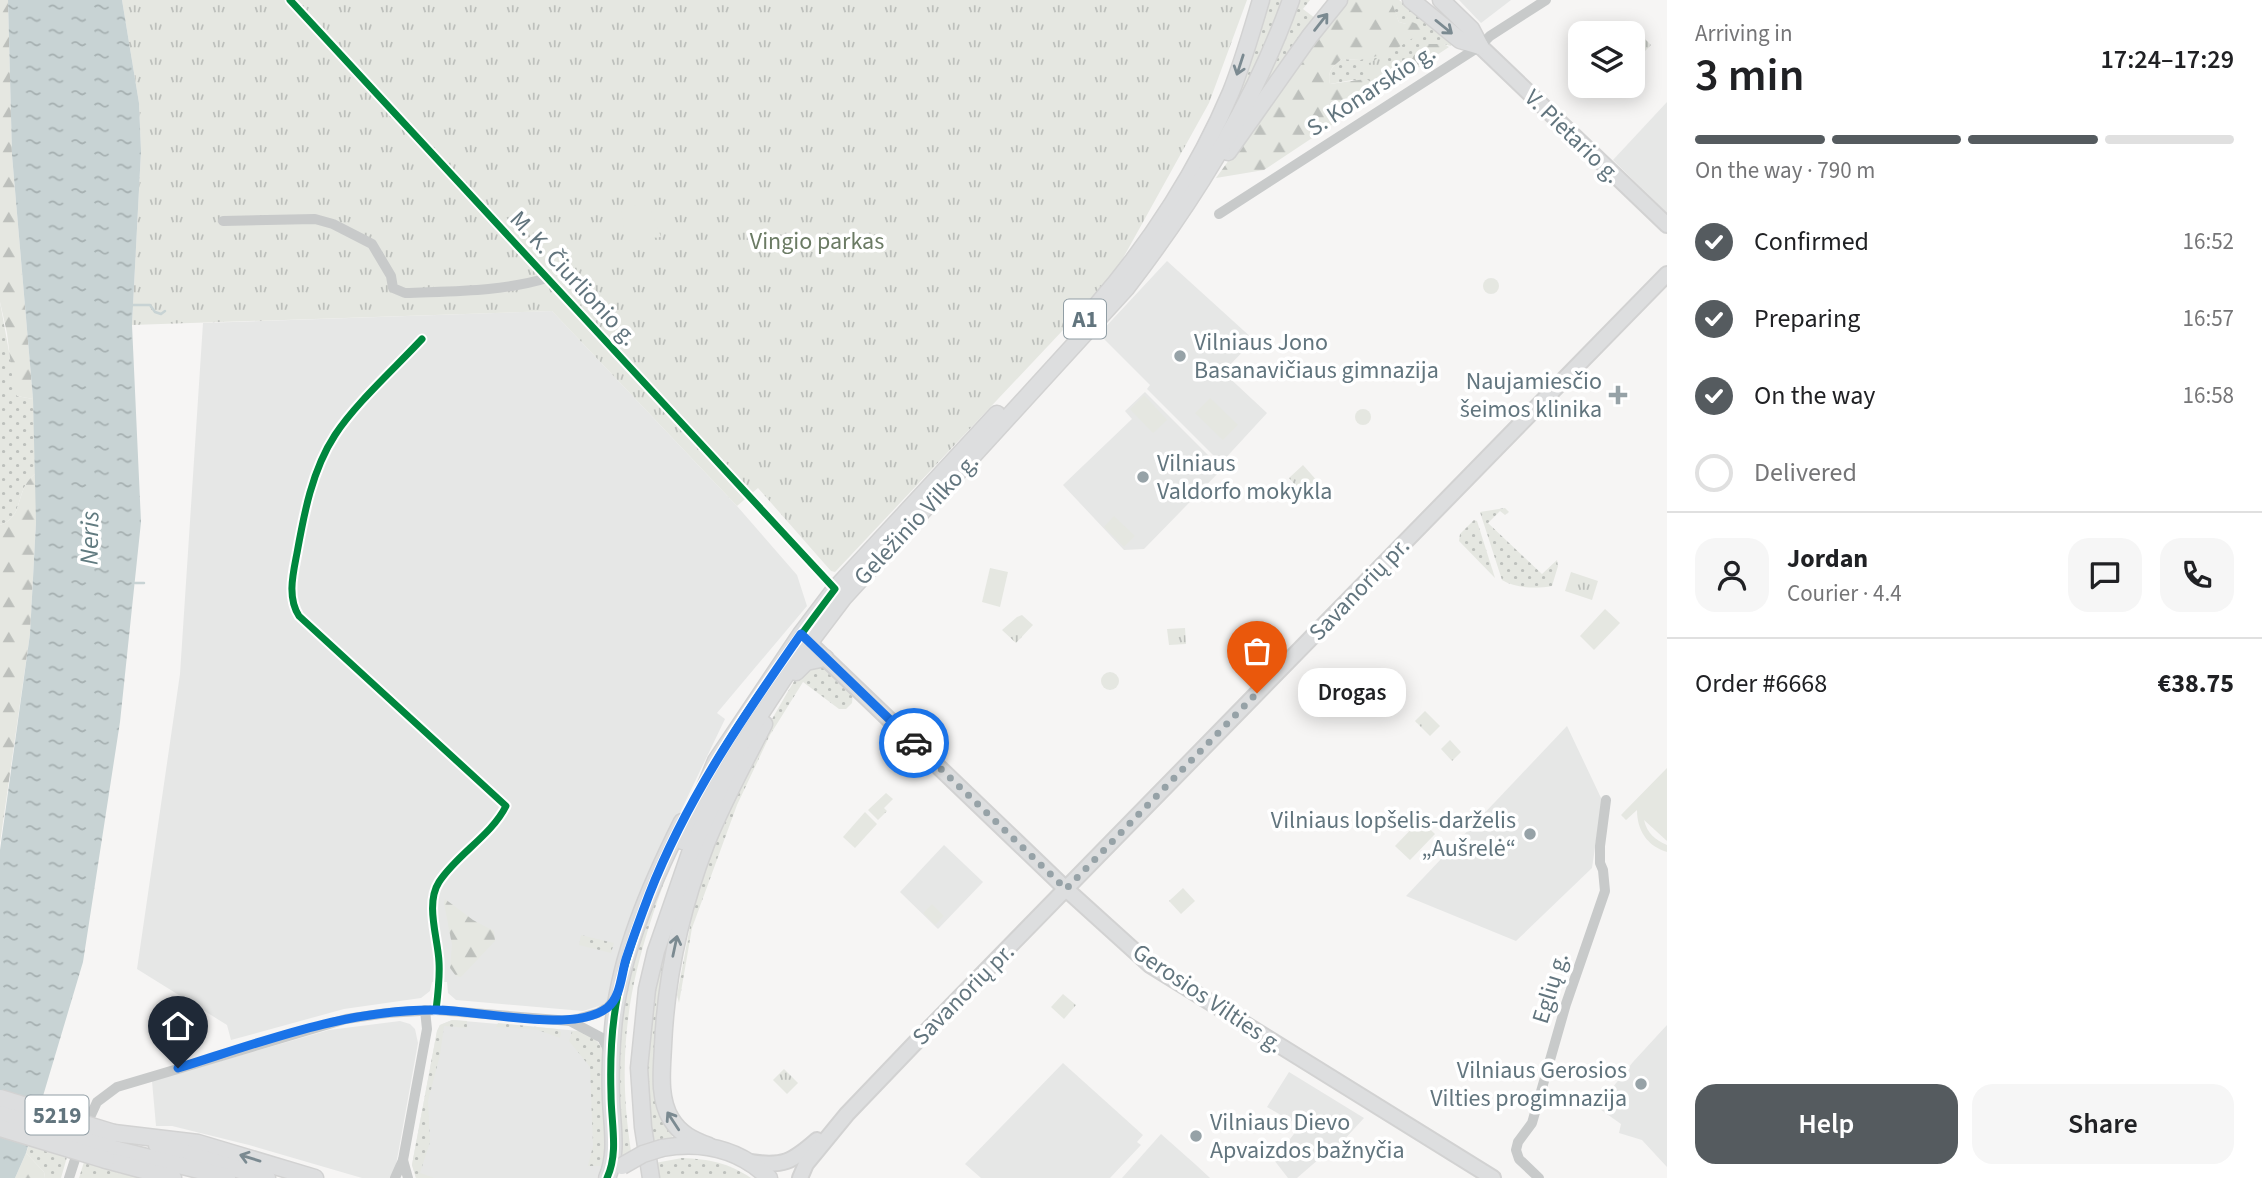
<!DOCTYPE html>
<meta charset="utf-8">
<style>
body{margin:0;font-family:"Source Sans 3",sans-serif;background:#f6f6f6;color:#202124;height:100vh;display:flex;flex-direction:column;font-size:26px;white-space:nowrap}
*{box-sizing:border-box;margin:0}
p{font-size:23px;color:#757577}
.icon{flex:none;width:38px;height:38px;fill:none;stroke:currentColor;stroke-width:2;stroke-linecap:round;stroke-linejoin:round}
.map{position:relative;flex:1;overflow:hidden}
.sheet{display:flex;flex-direction:column;background:#fff;width:595px}
.sheet>*{flex:none}
.buttons{position:absolute;left:1568px;top:21px;display:grid;gap:14px}
.buttons a{display:grid;place-items:center;width:77px;height:77px;border-radius:14px;background:#fff;box-shadow:0 4px 18px #0003;font-size:35px}
.pin{position:absolute;display:grid;place-items:center;width:60px;height:60px;color:#fff;margin:-72px -30px;border-radius:50% 50% 50% 0;rotate:-45deg;box-shadow:0 0 7px #0007}
.pin .icon{rotate:45deg}
.courier{position:absolute;display:grid;place-items:center;width:70px;height:70px;margin:-35px;border:5px solid #1a73e8;border-radius:50%;background:#fff;color:#222;box-shadow:0 2px 9px #0007}
.bubble{position:absolute;height:49px;border-radius:21px;background:#fff;box-shadow:0 4px 18px #0003;font-size:23px;font-weight:600;line-height:49px;text-align:center}
.headline em{font-style:normal;font-weight:600}
.headline div{display:flex;flex-direction:column-reverse}
.headline{display:flex;align-items:center;justify-content:space-between;height:119px;padding:0 28px}
h1{font-size:46px;font-weight:600;line-height:52px}
.bar{display:grid;grid-template-columns:repeat(4,1fr);gap:10px 7px;align-content:center;height:84px;padding:0 28px}
.bar i{height:9px;border-radius:5px;background:#e0e0e0}
.bar .current{background:#555b5f}
.bar p{grid-column:span 4}
.line{display:flex;align-items:center;gap:18px;padding:0 28px;border-top:2px solid #e0e0e0}
.line div{flex:1}
.round{display:grid;place-items:center;flex:none;width:74px;height:74px;border-radius:21px;background:#f6f6f6}
ol{padding:0 28px;list-style:none}
li{display:flex;align-items:center;gap:21px;height:77px}
li p{margin-inline-start:auto}
li .icon{padding:7px;border-radius:50%;background:#555b5f;color:#fff;stroke-width:4}
li:last-child{color:#757577}
li i{width:38px;height:38px;border:4px solid #e0e0e0;border-radius:50%}
.cta{display:flex;gap:14px;margin-top:auto;padding:14px 28px}
.cta a{flex:1;height:80px;border-radius:21px;background:#555b5f;color:#fff;font-size:28px;font-weight:600;line-height:80px;text-align:center}
.cta a+a{background:#f6f6f6;color:#202124}
main{display:flex;flex:1;min-height:0}
.map>svg:first-child{display:block}
.built{fill:#e6e7e6}
.grass{fill:url(#grass-dots)}
.forest{fill:url(#forest-firs)}
.park{fill:url(#park-tufts)}
.garden{fill:#e5e7e1}
.water{fill:url(#water-ripples)}
.lines{fill:none;stroke-linecap:round;stroke-linejoin:round}
.stream{stroke:#c8d3d4;stroke-width:2.5}
.major-casing{stroke:#d2d2d2;stroke-width:18}
.highway-casing{stroke:#d2d2d2;stroke-width:19}
.minor{stroke:#c8caca;stroke-width:10}
.major{stroke:#dddedf;stroke-width:14}
.highway{stroke:#dddedf;stroke-width:16}
.highway-bridge-casing{stroke:#d2d2d2;stroke-width:19;stroke-linecap:butt}
.highway-bridge{stroke:#dddedf;stroke-width:16}
.cycleway-casing{stroke:#fff;stroke-width:11}
.cycleway{stroke:#00873e;stroke-width:7}
.oneway{stroke:#7b8a91}
.done{stroke:#96a2a7;stroke-width:7;stroke-dasharray:0 12.6}
.route{stroke:#1a73e8;stroke-width:9}
.poi-dot{fill:#96a2a7;stroke:#fff;stroke-width:2.5}
.labels{text-anchor:middle;stroke-width:7;stroke-linejoin:round;paint-order:stroke}
.shield{fill:#fff;stroke:#919ea5;stroke-width:2}
.shield-label{font-size:23px;font-weight:bold;fill:#62757e}
.street-label{font-size:24px;fill:#62757e;stroke:#fff}
.park-label{font-size:24px;fill:#6b7b64;stroke:#fff}
.poi-label{font-size:24px;fill:#62757e;stroke:#fff;text-anchor:start}
.water-label{font-size:26px;font-style:italic;fill:#617b80;stroke:#fff}
</style>
<main>
<div class="map">
<svg width="1667" height="1178" viewBox="0 0 1667 1178">
<defs>
<pattern id="grass-dots" width="8" height="8" patternUnits="userSpaceOnUse" patternTransform="scale(1.75)"><rect width="8" height="8" fill="#e5e7e1"/><path d="M2 2h.1M6 6h.1" fill="none" stroke="#bdc0bc" stroke-width="1.8" stroke-linecap="round"/></pattern>
<pattern id="forest-firs" width="22" height="20" patternUnits="userSpaceOnUse" patternTransform="scale(1.75)"><rect width="22" height="20" fill="#e5e7e1"/><path d="M5 1l3.5 6h-7zM16 11l3.5 6h-7z" fill="#bdc0bc"/></pattern>
<pattern id="park-tufts" width="24" height="20" patternUnits="userSpaceOnUse" patternTransform="scale(1.75)"><rect width="24" height="20" fill="#e5e7e1"/><path d="M3 7l-1-3M5 7V3M7 7l1-3M15 17l-1-3M17 17v-4M19 17l1-3" fill="none" stroke="#bdc0bc"/></pattern>
<pattern id="water-ripples" width="26" height="14" patternUnits="userSpaceOnUse" patternTransform="scale(1.75)"><rect width="26" height="14" fill="#c8d3d4"/><path d="M2 4q2-2 4 0t4 0M15 11q2-2 4 0t4 0" fill="none" stroke="#a6b0b1"/></pattern>
</defs>
<rect width="100%" height="100%" fill="#f6f5f4"/>
<g class="built">
<path d="M1459,0h52l-30,23z"/>
<path d="M1667,102v111l-54,-53z"/>
<path d="M1167,261l87,79 -31,32 44,41 -46,50 -74,-74 3,-4 -51,-51z"/>
<path d="M552,311l185,195 60,69 10,31 -90,107 8,6 -74,154 -39,121 -7,10 -22,7 -127,-11 -8,-7 -1,-11h-15l-2,9 -9,7 -77,11 -113,31 -4,-15 -90,-56 43,-295 23,-351z"/>
<path d="M1145,392l77,77 -78,80 -20,1 -61,-65 69,-66 -7,-8z"/>
<path d="M1567,726l35,74 -10,68 -76,73 -110,-45z"/>
<path d="M944,845l39,37 -45,47 -38,-37z"/>
<path d="M452,1020l128,11 7,2 20,117 -10,28h-181l-4,-13 2,-11 23,-123 3,-6z"/>
<path d="M400,1021l10,3 5,5 3,14 -22,122 -5,13h-29l-113,-33 -77,-19h-16l-4,-45 177,-51z"/>
<path d="M1667,1025v142l-25,-27 -23,-7 2,-9 -24,-17 36,-45z"/>
<path d="M1063,1063l80,72 -6,7 4,3 -31,33h-129l-16,-14z"/>
<path d="M1289,1072l75,46 -33,36 -4,-2 -30,26h-9l-14,-18 26,-34 -33,-19z"/>
<path d="M1161,1134l35,31 14,13h-88z"/>
</g>
<g class="grass">
<path d="M1267,0h18l-40,97 -80,126z"/>
<path d="M1297,0h13l-7,9 12,9 -63,88z"/>
<path d="M1390,0h9l53,43 -1,3 -7,-2 -30,11 -5,10 -34,19 -23,-4 -22,4c-3,-13 2,-17 12,-25l18,1 46,-36 -7,-2z"/>
<path d="M0,302l17,94 16,3 3,74c-23,18 -10,43 -36,52z"/>
<path d="M1505,508l4,4 -4,3 -5,-4 -12,12 54,51 15,-14 1,6 -6,20c-16,3 -37,2 -50,-6l-22,-68z"/>
<path d="M1474,520l3,1 18,57 -36,-37 1,-7z"/>
<path d="M821,663l32,29 -1,11 -6,6h-7l-36,-27 -33,53 -33,70 -45,123 -13,75 -2,-8 18,-95 20,-61 49,-106 23,-40 14,-23z"/>
<path d="M687,822c-46,119 -76,199 -56,329l-10,7 -4,-54 3,-98 21,-76z"/>
<path d="M673,922l-8,200 8,16 -21,5 -6,-76 10,-89z"/>
<path d="M581,935l33,8 -3,10 -32,-8z"/>
<path d="M452,1020l15,1v7l-23,-2 -4,29 -12,46 2,41 -10,31 15,5h-19l-4,-13 2,-11 23,-123 3,-6z"/>
<path d="M498,1023l59,6 4,3 -1,6 -22,-8 -42,-3z"/>
<path d="M572,1031c14,-1 28,9 32,22l3,97 -6,16h-13l5,-20 -3,-79 -21,-26z"/>
<path d="M29,1145l38,12 -6,21h-16l-1,-6 -18,-19z"/>
<path d="M682,1158c27,1 47,5 69,20h-94l-2,-15z"/>
<path d="M84,1162l38,12 3,-3 22,7h-68z"/>
</g>
<g class="forest">
<path d="M0,0h8l4,155 21,244 -16,-3 -3,-5 -7,-58 -7,-31z"/>
<path d="M1347,0h44l8,22 7,2 6,-2 5,2 5,8 -32,21 -30,7 -18,-1c-10,8 -15,12 -12,25l36,-5 9,5 34,-19 5,-10 10,-11h20l5,3 -185,123 -48,8 123,-171z"/>
<path d="M36,473v49l-6,112 -30,209v-318c26,-9 13,-34 36,-52z"/>
<path d="M445,899l28,21 21,11 1,10 -34,36 -5,-1 -6,-8 2,-23 -8,-42z"/>
<path d="M26,1153l18,19 1,6h-30z"/>
</g>
<g class="park">
<path d="M122,0h1125l-38,103 -97,175 -277,294 -4,-1 -73,-83 -21,18 -185,-195 -420,14 9,-174 -2,-48z"/>
<path d="M1635,29l16,16 -14,14 -4,-4v-22h-2z"/>
<path d="M1380,57l9,17 -15,8 -10,-16z"/>
<path d="M1303,465l16,18 -10,10 -9,-3 -11,-12z"/>
<path d="M1571,572l27,9 -6,19 -27,-9z"/>
<path d="M1022,615l11,10 -17,18 -14,-13 15,-13z"/>
<path d="M1185,628l1,16 -17,1 -2,-16z"/>
<path d="M1425,711l15,15 -10,10 -15,-15z"/>
<path d="M1450,740l11,12 -9,9 -11,-12z"/>
<path d="M886,793l7,6 -9,9 3,3 -9,9 -10,-10z"/>
<path d="M1183,888l12,13 -14,13 -12,-13z"/>
<path d="M1063,994l13,11 -12,14 -13,-12z"/>
<path d="M784,1069l14,14 -11,11 -14,-14z"/>
</g>
<g class="garden">
<path d="M649,205l12,32 -35,4 -5,-35z"/>
<circle cx="1491" cy="286" r="8"/>
<path d="M1144,395l23,25 -14,13 -23,-24z"/>
<path d="M1210,398l28,27 -15,15 -28,-27z"/>
<circle cx="1363" cy="417" r="8"/>
<path d="M1114,516l21,20 -11,11 -20,-20z"/>
<path d="M990,568l18,4 -8,35 -18,-5z"/>
<path d="M1605,609l15,14 -26,27 -14,-14z"/>
<circle cx="1110" cy="681" r="9"/>
<path d="M1667,768v73l-23,-21c3,13 11,20 23,25v7c-20,-6 -30,-22 -30,-42l-11,10 -5,-5z"/>
<path d="M865,812l12,12 -22,24 -12,-11z"/>
<path d="M1420,820l15,14 -25,26 -15,-14z"/>
<path d="M932,904l12,12 -9,9 -12,-12z"/>
</g>
<path class="water" d="M8,0h114l17,103 2,48 -9,174 9,197 -21,200 -37,240 -57,191 -11,25h-15v-328l30,-216 6,-112 -3,-123 -21,-244z"/>
<g class="lines">
<g class="stream">
<path d="M132,305h18l5,7 6,2 4,-3"/>
<path d="M135,583h9"/>
</g>
<defs>
<g id="major">
<path d="M1480,46l187,179"/>
<path d="M801,635l265,254 84,76 343,213"/>
<path d="M750,1162c33,5 42,0 67,-22"/>
<path d="M800,1178l6,-14 41,-50 68,-71 752,-769"/>
</g>
<g id="highway">
<path d="M1411,0l49,40 20,6"/>
<path d="M1441,0l30,29 9,17"/>
<path d="M1228,152l82,-116 29,-36"/>
<path d="M1097,305c54,-62 102,-137 134,-213 12,-30 21,-62 30,-92"/>
<path d="M796,672l10,-10 19,-4"/>
<path d="M683,841l33,-80 85,-127 34,-45 162,-175"/>
<path d="M114,1133l84,10 117,35"/>
<path d="M157,1145l110,33"/>
<path d="M709,1146c-16,-6 -29,-12 -38,-27 -13,-21 -9,-50 -8,-73 3,-69 18,-137 43,-202 16,-41 38,-81 58,-120"/>
<path d="M110,1148l117,29"/>
<path d="M662,1148c40,-7 77,1 107,30"/>
<path d="M106,1160l67,18"/>
<path d="M607,1178c11,-25 5,-52 4,-79 -1,-23 0,-47 2,-70 6,-72 37,-143 69,-207"/>
<path d="M651,1178l-8,-51 -4,-59 8,-79 9,-38 34,-98 48,-105 53,-81 53,-70 283,-310c66,-86 128,-185 164,-287"/>
</g>
</defs>
<use href="#major" class="major-casing"/>
<use href="#highway" class="highway-casing"/>
<g class="minor">
<path d="M290,0l545,589"/>
<path d="M1219,214l261,-168 10,-10 56,-36"/>
<path d="M223,221l92,-2 18,5 39,20 19,32 2,12 12,5c47,-2 96,-1 142,-15"/>
<path d="M422,339c-27,29 -67,65 -87,96 -23,35 -31,79 -38,118 -4,21 -10,44 2,63l207,190c-15,30 -49,48 -67,76 -14,22 -1,56 0,80 1,16 -1,32 -3,48"/>
<path d="M570,1021l32,17 8,15"/>
<path d="M85,1128l12,-26 20,-15 229,-68 41,-6 49,-3 134,11 28,-8 10,-6 8,-10"/>
<path d="M403,1160l5,18"/>
<path d="M69,1178l10,-31"/>
<path d="M395,1178l8,-18 24,-131 -2,-19"/>
<path d="M1539,1178l-20,-19 -3,-9 2,-8 14,-19 34,-119 39,-113 -2,-21 -3,-7v-17l6,-46"/>
</g>
<use href="#major" class="major"/>
<use href="#highway" class="highway"/>
<defs>
<g id="highway-bridge">
<path d="M0,1098l114,35"/>
<path d="M0,1114l110,34"/>
<path d="M0,1128l106,32"/>
<path d="M622,1166l21,-12 19,-6"/>
</g>
</defs>
<use href="#highway-bridge" class="highway-bridge-casing"/>
<use href="#highway-bridge" class="highway-bridge"/>
<defs>
<g id="cycleway">
<path d="M290,0l545,589c-77,102 -151,207 -194,328 -9,26 -18,50 -23,77 -7,33 -8,67 -7,100 0,29 8,58 -4,84"/>
<path d="M422,339c-27,29 -67,65 -87,96 -23,35 -31,79 -38,118 -4,21 -10,44 2,63l207,190c-15,30 -49,48 -67,76 -14,22 -1,56 0,80 1,16 -1,32 -3,48"/>
</g>
</defs>
<use href="#cycleway" class="cycleway-casing"/>
<use href="#cycleway" class="cycleway"/>
</g>
<defs><path id="oneway-shaft" d="M-6 0H5M1.5-3L5.5 0L1.5 3" fill="none" stroke-width="1.6" stroke-linecap="round" stroke-linejoin="round" transform="scale(1.75)"/></defs>
<g class="oneway">
<use href="#oneway-shaft" transform="translate(1321 22) rotate(-52)"/>
<use href="#oneway-shaft" transform="translate(1444 27) rotate(39)"/>
<use href="#oneway-shaft" transform="translate(1240 65) rotate(108)"/>
<use href="#oneway-shaft" transform="translate(675 946) rotate(-78)"/>
<use href="#oneway-shaft" transform="translate(673 1121) rotate(-123)"/>
<use href="#oneway-shaft" transform="translate(250 1158) rotate(-163)"/>
</g>
<g class="lines">
<path class="done" d="M914,743l152,146 191,-196"/>
<path class="route" d="M178,1068c83,-26 169,-59 257,-58 44,0 137,24 172,-2 14,-11 14,-33 19,-49 7,-21 15,-43 23,-64 37,-95 94,-178 152,-261l113,109"/>
</g>
<g class="poi-dot">
<circle cx="1180" cy="356" r="7"/>
<path d="M1614.5 384.5h7v7h7v7h-7v7h-7v-7h-7v-7h7z"/>
<circle cx="1143" cy="477" r="7"/>
<circle cx="1530" cy="834" r="7"/>
<circle cx="1641" cy="1084" r="7"/>
<circle cx="1196" cy="1136" r="7"/>
</g>
<g class="labels">
<g class="shield">
<rect x="1064" y="299.5" width="42" height="39" rx="5"/>
<rect x="25.5" y="1095.5" width="63" height="39" rx="5"/>
</g>
<g class="shield-label">
<text x="1085" y="327">A1</text>
<text x="57" y="1123">5219</text>
</g>
<g class="street-label">
<text transform="translate(1371 90) rotate(-33)" y="8">S. Konarskio g.</text>
<text transform="translate(1573 136) rotate(44)" y="8">V. Pietario g.</text>
<text transform="translate(574 278) rotate(47)" y="8">M. K. Čiurlionio g.</text>
<text transform="translate(916 519) rotate(-47)" y="8">Geležinio Vilko g.</text>
<text transform="translate(1359 589) rotate(-46)" y="8">Savanorių pr.</text>
<text transform="translate(1550 988) rotate(-73)" y="8">Eglių g.</text>
<text transform="translate(963 994) rotate(-45)" y="8">Savanorių pr.</text>
<text transform="translate(1208 998) rotate(34)" y="8">Gerosios Vilties g.</text>
</g>
<g class="park-label">
<text x="817" y="249">Vingio parkas</text>
</g>
<g class="poi-label">
<text x="1194" y="350">Vilniaus Jono<tspan x="1194" dy="28">Basanavičiaus gimnazija</tspan></text>
<text x="1602" y="389" text-anchor="end">Naujamiesčio<tspan x="1602" dy="28">šeimos klinika</tspan></text>
<text x="1157" y="471">Vilniaus<tspan x="1157" dy="28">Valdorfo mokykla</tspan></text>
<text x="1516" y="828" text-anchor="end">Vilniaus lopšelis-darželis<tspan x="1516" dy="28">„Aušrelė“</tspan></text>
<text x="1627" y="1078" text-anchor="end">Vilniaus Gerosios<tspan x="1627" dy="28">Vilties progimnazija</tspan></text>
<text x="1210" y="1130">Vilniaus Dievo<tspan x="1210" dy="28">Apvaizdos bažnyčia</tspan></text>
</g>
<g class="water-label">
<text transform="translate(89 538) rotate(-89)" y="9">Neris</text>
</g>
</g>
</svg>
<div class="buttons">
<a><svg class="icon" aria-label="layers" viewBox="0 0 24 24"><path d="M12 4l9 5-9 5-9-5zM3 14l9 5 9-5"/></svg></a>
</div>
<div class="pin" style="left:1257px;top:693px;background:#ea580c"><svg class="icon" aria-label="bag" viewBox="0 0 24 24"><path d="M5 8h14l-1 12H6zM9 8a3 3 0 0 1 6 0"/></svg></div>
<div class="pin" style="left:178px;top:1068px;background:#1f2937"><svg class="icon" aria-label="home" viewBox="0 0 24 24"><path d="M3 11l9-7 9 7M6 9v11h12V9"/></svg></div>
<div class="courier" style="left:914px;top:743px"><svg class="icon" aria-label="car" viewBox="0 0 24 24"><path d="M5 17H2v-5l4-1 3-4h7l3 4 3 1v5h-3M9 17h6M6 11h13"/><circle cx="7" cy="17" r="2"/><circle cx="17" cy="17" r="2"/></svg></div>
<div class="bubble" style="left:1298px;top:668px;width:108px">Drogas</div>
</div>
<section class="sheet">
<div class="headline"><div><h1>3 min</h1><p>Arriving in</p></div><em>17:24–17:29</em></div>
<div class="bar"><i class="current"></i><i class="current"></i><i class="current"></i><i></i><p>On the way · 790 m</p></div>
<ol>
<li><svg class="icon" aria-label="check" viewBox="0 0 24 24"><path d="M5 12l5 5 9-10"/></svg>Confirmed<p>16:52</p></li>
<li><svg class="icon" aria-label="check" viewBox="0 0 24 24"><path d="M5 12l5 5 9-10"/></svg>Preparing<p>16:57</p></li>
<li><svg class="icon" aria-label="check" viewBox="0 0 24 24"><path d="M5 12l5 5 9-10"/></svg>On the way<p>16:58</p></li>
<li><i></i>Delivered</li>
</ol>
<div class="line" style="height:126px"><a class="round"><svg class="icon" aria-label="person" viewBox="0 0 24 24"><circle cx="12" cy="8" r="4"/><path d="M4 21q1-7 8-7t8 7"/></svg></a><div><b>Jordan</b><p>Courier · 4.4</p></div><a class="round"><svg class="icon" aria-label="chat" viewBox="0 0 24 24"><path d="M4 5h16v11H9l-5 4z"/></svg></a><a class="round"><svg class="icon" aria-label="phone" viewBox="0 0 24 24"><path d="M5 4h4l2 5-3 2q2 4 5 5l2-3 5 2v4C11 20 4 13 5 4z"/></svg></a></div>
<div class="line" style="height:91px"><div>Order #6668</div><b>€38.75</b></div>
<div class="cta"><a>Help</a><a>Share</a></div>
</section>
</main>
